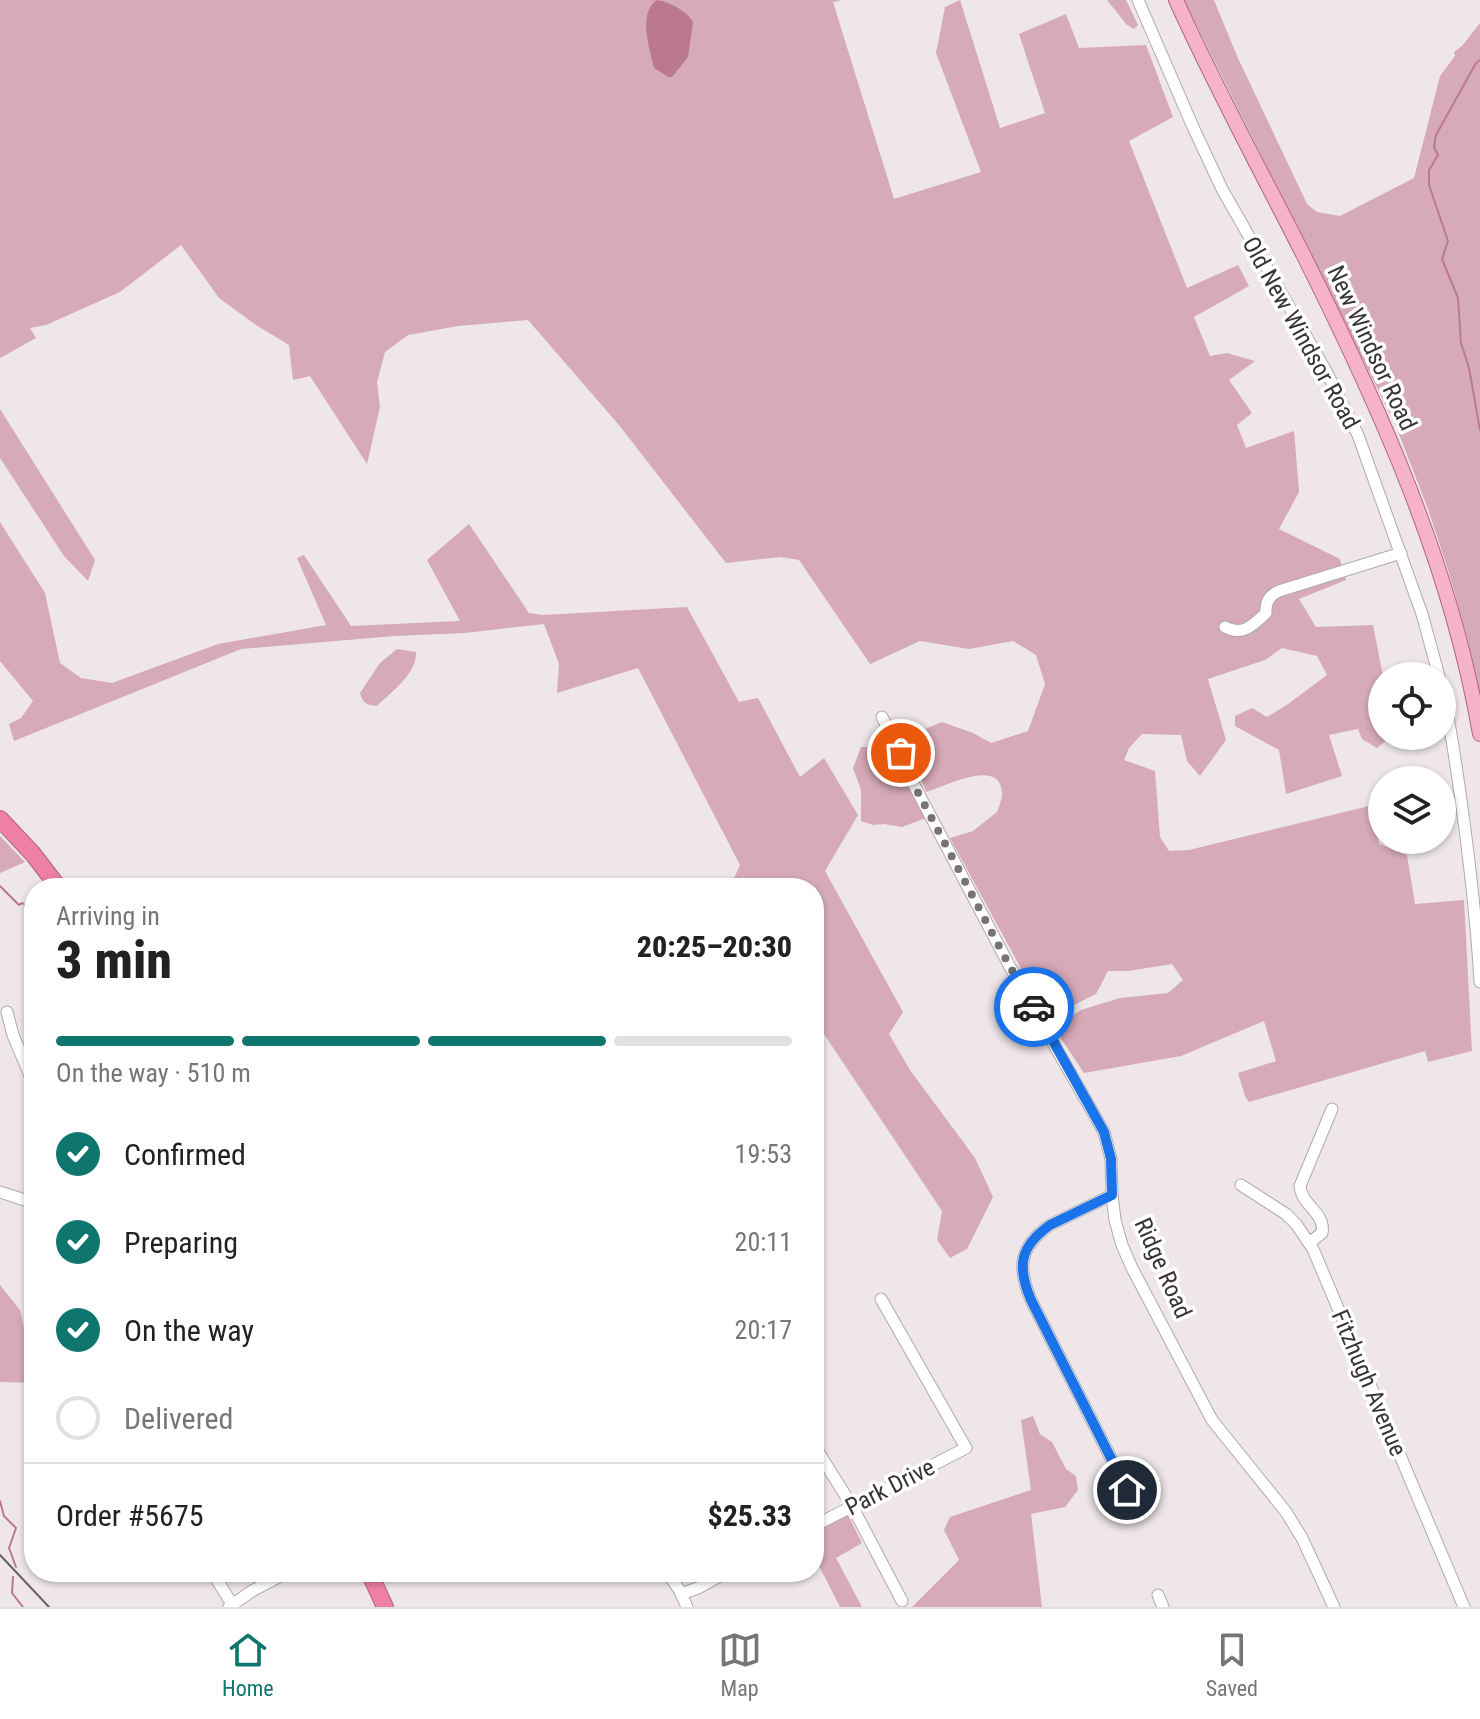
<!DOCTYPE html>
<meta charset="utf-8">
<style>
body{margin:0;font-family:"Roboto Condensed",sans-serif;background:#f2f2f2;color:#222;height:100vh;display:flex;flex-direction:column;font-size:30px;white-space:nowrap}
*{box-sizing:border-box;margin:0}
p{font-size:26px;color:#767676}
.icon{flex:none;width:44px;height:44px;fill:none;stroke:currentColor;stroke-width:2;stroke-linecap:round;stroke-linejoin:round}
.map{position:relative;flex:1;overflow:hidden}
.drawer{position:absolute;left:24px;top:878px;width:800px;height:704px;display:flex;flex-direction:column;background:#fff;border-radius:32px;box-shadow:0 2px 6px #0004}
.drawer>*{flex:none}
.buttons{position:absolute;left:1368px;top:662px;display:grid;gap:16px}
.buttons a{display:grid;place-items:center;width:88px;height:88px;border-radius:50%;background:#fff;box-shadow:0 2px 6px #0004;font-size:40px}
.pin{position:absolute;display:grid;place-items:center;width:68px;height:68px;color:#fff;margin:-34px;border:4px solid #fff;border-radius:50%;box-shadow:0 2px 8px #0007}
.courier{position:absolute;display:grid;place-items:center;width:80px;height:80px;margin:-40px;border:6px solid #1a73e8;border-radius:50%;background:#fff;color:#222;box-shadow:0 2px 10px #0007}
.summary em{font-style:normal;font-weight:800}
.summary div{display:flex;flex-direction:column-reverse}
.summary{display:flex;align-items:center;justify-content:space-between;height:136px;padding:0 32px}
h1{font-size:52px;font-weight:800;line-height:60px}
.bar{display:grid;grid-template-columns:repeat(4,1fr);gap:12px 8px;align-content:center;height:96px;padding:0 32px}
.bar i{height:10px;border-radius:6px;background:#e0e0e0}
.bar .selected{background:#0f766e}
.bar p{grid-column:span 4}
.line{display:flex;align-items:center;gap:20px;padding:0 32px;border-top:2px solid #e0e0e0}
.line div{flex:1}
ol{padding:0 32px;list-style:none}
li{display:flex;align-items:center;gap:24px;height:88px}
li p{margin-inline-start:auto}
li .icon{padding:8px;border-radius:50%;background:#0f766e;color:#fff;stroke-width:4}
li:last-child{color:#767676}
li i{width:44px;height:44px;border:4px solid #e0e0e0;border-radius:50%}
.menu{display:flex;justify-content:space-around;align-items:center;height:112px;border-top:2px solid #e0e0e0;background:#fff;font-size:22px;color:#767676}
.menu a{display:grid;justify-items:center;gap:4px}
.menu .selected{color:#0f766e}
.map>svg:first-child{display:block}
.green{fill:#d6aab7}
.water{fill:#bb798e}
.lines{fill:none;stroke-linecap:round;stroke-linejoin:round}
.stream{stroke:#bb798e;stroke-width:2}
.minor-casing{stroke:#b1aaac;stroke-width:13}
.major-casing{stroke:#ae657e;stroke-width:16}
.highway-casing{stroke:#ae657e;stroke-width:18}
.minor{stroke:#fff;stroke-width:11}
.major{stroke:#f5b2c9;stroke-width:14}
.highway{stroke:#ee7fa5;stroke-width:16}
.rail{stroke:#666263;stroke-width:2}
.done{stroke:#777274;stroke-width:8;stroke-dasharray:0 14.4}
.route{stroke:#1a73e8;stroke-width:10}
.labels{text-anchor:middle;stroke-width:7;stroke-linejoin:round;paint-order:stroke}
.street-label{font-size:24px;fill:#373435;stroke:#fff}
</style>
<div class="map">
<svg width="1480" height="1607" viewBox="0 0 1480 1607">
<rect width="100%" height="100%" fill="#eee6e9"/>
<g class="green">
<path d="M0,0h842l-9,2 61,197 87,-27 -45,-119 9,-46 15,-7 40,128 45,-15 -26,-79 47,-20 13,34 67,-3 27,72 -44,24 58,147 51,-23 11,21 -55,31 16,39 17,-3 28,8 -26,19 23,33 -15,12 9,23 48,-17 5,61 -20,37 61,30 6,21 -47,19 17,28 57,-2 10,51 -11,32 10,3v25h10l-15,12 -15,-9 -4,-10 -29,6 13,41 -56,18 -7,-44 -44,-24v-10l17,-8 15,9 21,-13 39,-29 -10,-19 -35,-8 -17,12 -57,19 18,61 -26,36 -13,-15 -6,-26 -39,-1 -13,14 -5,12 31,11 5,66 9,14 20,-1 184,-45 6,39 28,11 8,49 49,-4 8,151 -44,11 -3,-11 -176,51 -4,-6 -7,-23 38,-12 -12,-40 -83,35 -97,17 -30,-45 27,-18 39,-12 48,-5 15,-13 -11,-16 -44,7h-20l-12,23 -48,24 -98,-180 23,-7 24,-19c2,-5 5,-13 5,-18 -1,-38 -57,-7 -76,-2l-18,-50 7,-9 27,-11 31,11 18,10 37,-12 17,-47 -9,-29 -23,-14 -44,8 -49,-8 -50,23 -71,-104 -18,-3 -55,6 -107,-138 -91,-105 -70,6 -50,9 -23,17 -8,30 3,25 -13,57 -57,-88 -17,4 -4,-35 -33,-20 -37,-27 -38,-53 -61,47 -74,33 -16,3 6,10 -36,20z"/>
<path d="M1107,0h19l12,25 -4,4 -7,-4z"/>
<path d="M1184,0h30l23,56 70,148 10,8 23,4 74,-38 26,-102 15,-20 -1,-4 8,-6 18,-23v678l-12,-60 -18,-65 -22,-67 -33,-85z"/>
<path d="M0,409l95,151 -7,21 -24,-25 -64,-98z"/>
<path d="M0,522l45,71 15,70 21,15 31,5 106,-39 108,-19 -29,-67 7,-3 47,71 109,-5 -33,-61 42,-36 60,89 13,2 145,-8 52,95 19,-4 42,79 24,-19 34,57 -33,56 78,141 -14,22 21,36 65,88 18,39 -26,52 -17,9 -13,-18 5,-29 -128,-192v-131h-88l6,-5 8,-18 -102,-197 -81,25 2,-29 -15,-40 -79,9 -71,3 -153,13 -227,92 -5,-17 12,-6 12,-17 -33,-40z"/>
<path d="M397,649l19,3c1,22 -25,40 -39,54 -10,-1 -14,-2 -17,-13l20,-30z"/>
<path d="M861,747h31l34,71 -24,9 -18,-3 -11,1 -12,-4v-31l-8,-22z"/>
<path d="M0,836l25,26 -25,11z"/>
<path d="M0,1285l20,25 14,64v9l-34,-1z"/>
<path d="M1033,1416l7,18 12,8 14,27 10,7 2,14 -13,17 -34,7 11,93h-130l47,-47 -15,-30 6,-13 81,-27 -10,-70z"/>
<path d="M848,1515l14,28 -26,15 26,49h-22l-26,-51v-23z"/>
</g>
<path class="water" d="M657,0c13,2 30,11 36,22l-5,35 -16,20h-4l-14,-9c-4,-19 -17,-54 3,-68z"/>
<g class="lines">
<g class="stream">
<path d="M1480,60l-4,3 -40,72 -2,12 4,8 -9,15v15l19,56 -6,18 16,39 3,45 8,25 11,62"/>
<path d="M0,886l19,19 3,-2 12,7"/>
<path d="M34,938v5"/>
<path d="M0,1501l4,15 12,12 -7,20 7,19"/>
<path d="M13,1577l-1,16 11,14"/>
</g>
<defs>
<g id="minor">
<path d="M1138,0l55,127 29,62 105,184 31,62 64,179 17,62"/>
<path d="M1225,627c18,10 29,-3 41,-14 -1,-11 4,-18 13,-22l122,-38"/>
<path d="M1442,687c10,45 16,90 22,135 7,53 13,106 16,160"/>
<path d="M882,717l19,36 12,30 97,184 19,29 15,31 60,105 7,27 1,36 3,25 7,25 10,23 80,152 74,92 16,26 32,69"/>
<path d="M7,1012l6,23 21,50"/>
<path d="M1241,1185l45,29 10,10 17,25 151,358"/>
<path d="M0,1192l34,11"/>
<path d="M1112,1195l-62,30c-31,22 -33,42 -19,75l96,190"/>
<path d="M1309,1243l13,-10c4,-20 -21,-28 -22,-47l32,-77"/>
<path d="M814,1445l38,61 50,95"/>
<path d="M814,1526l152,-78 -85,-149"/>
<path d="M212,1572l20,32"/>
<path d="M667,1572l13,19 7,16"/>
<path d="M681,1594l17,-6 29,-16"/>
<path d="M1158,1595l5,12"/>
<path d="M229,1607l23,-16 36,-19"/>
</g>
<path id="major" d="M1176,0c39,87 85,171 128,256 76,152 147,309 176,478"/>
<g id="highway">
<path d="M0,819l33,35 26,34"/>
<path d="M369,1572l16,35"/>
</g>
</defs>
<use href="#minor" class="minor-casing"/>
<use href="#major" class="major-casing"/>
<use href="#highway" class="highway-casing"/>
<use href="#minor" class="minor"/>
<use href="#major" class="major"/>
<use href="#highway" class="highway"/>
<path class="rail" d="M0,1555l49,52"/>
</g>
<g class="lines">
<path class="done" d="M901,753l12,30 97,184 24,40"/>
<path class="route" d="M1034,1007l70,125 7,27 1,36 -62,30c-31,22 -33,42 -19,75l96,190"/>
</g>
<g class="labels">
<g class="street-label">
<text transform="translate(1301 333) rotate(61)" y="8">Old New Windsor Road</text>
<text transform="translate(1372 348) rotate(65)" y="8">New Windsor Road</text>
<text transform="translate(1163 1268) rotate(66)" y="8">Ridge Road</text>
<text transform="translate(1369 1383) rotate(67)" y="8">Fitzhugh Avenue</text>
<text transform="translate(890 1487) rotate(-27)" y="8">Park Drive</text>
</g>
</g>
</svg>
<div class="buttons">
<a><svg class="icon" aria-label="locate" viewBox="0 0 24 24"><circle cx="12" cy="12" r="6"/><path d="M12 2v4M12 18v4M2 12h4M18 12h4"/></svg></a>
<a><svg class="icon" aria-label="layers" viewBox="0 0 24 24"><path d="M12 4l9 5-9 5-9-5zM3 14l9 5 9-5"/></svg></a>
</div>
<div class="pin" style="left:901px;top:753px;background:#ea580c"><svg class="icon" aria-label="bag" viewBox="0 0 24 24"><path d="M5 8h14l-1 12H6zM9 8a3 3 0 0 1 6 0"/></svg></div>
<div class="pin" style="left:1127px;top:1490px;background:#1f2937"><svg class="icon" aria-label="home" viewBox="0 0 24 24"><path d="M3 11l9-7 9 7M6 9v11h12V9"/></svg></div>
<div class="courier" style="left:1034px;top:1007px"><svg class="icon" aria-label="car" viewBox="0 0 24 24"><path d="M5 17H2v-5l4-1 3-4h7l3 4 3 1v5h-3M9 17h6M6 11h13"/><circle cx="7" cy="17" r="2"/><circle cx="17" cy="17" r="2"/></svg></div>
<section class="drawer">
<div class="summary"><div><h1>3 min</h1><p>Arriving in</p></div><em>20:25–20:30</em></div>
<div class="bar"><i class="selected"></i><i class="selected"></i><i class="selected"></i><i></i><p>On the way · 510 m</p></div>
<ol>
<li><svg class="icon" aria-label="check" viewBox="0 0 24 24"><path d="M5 12l5 5 9-10"/></svg>Confirmed<p>19:53</p></li>
<li><svg class="icon" aria-label="check" viewBox="0 0 24 24"><path d="M5 12l5 5 9-10"/></svg>Preparing<p>20:11</p></li>
<li><svg class="icon" aria-label="check" viewBox="0 0 24 24"><path d="M5 12l5 5 9-10"/></svg>On the way<p>20:17</p></li>
<li><i></i>Delivered</li>
</ol>
<div class="line" style="height:104px"><div>Order #5675</div><b>$25.33</b></div>
</section>
</div>
<nav class="menu">
<a class="selected"><svg class="icon" aria-label="home" viewBox="0 0 24 24"><path d="M3 11l9-7 9 7M6 9v11h12V9"/></svg>Home</a>
<a><svg class="icon" aria-label="map" viewBox="0 0 24 24"><path d="M3 6l6-2 6 2 6-2v14l-6 2-6-2-6 2zM9 4v14M15 6v14"/></svg>Map</a>
<a><svg class="icon" aria-label="saved" viewBox="0 0 24 24"><path d="M7 4h10v16l-5-4-5 4z"/></svg>Saved</a>
</nav>
